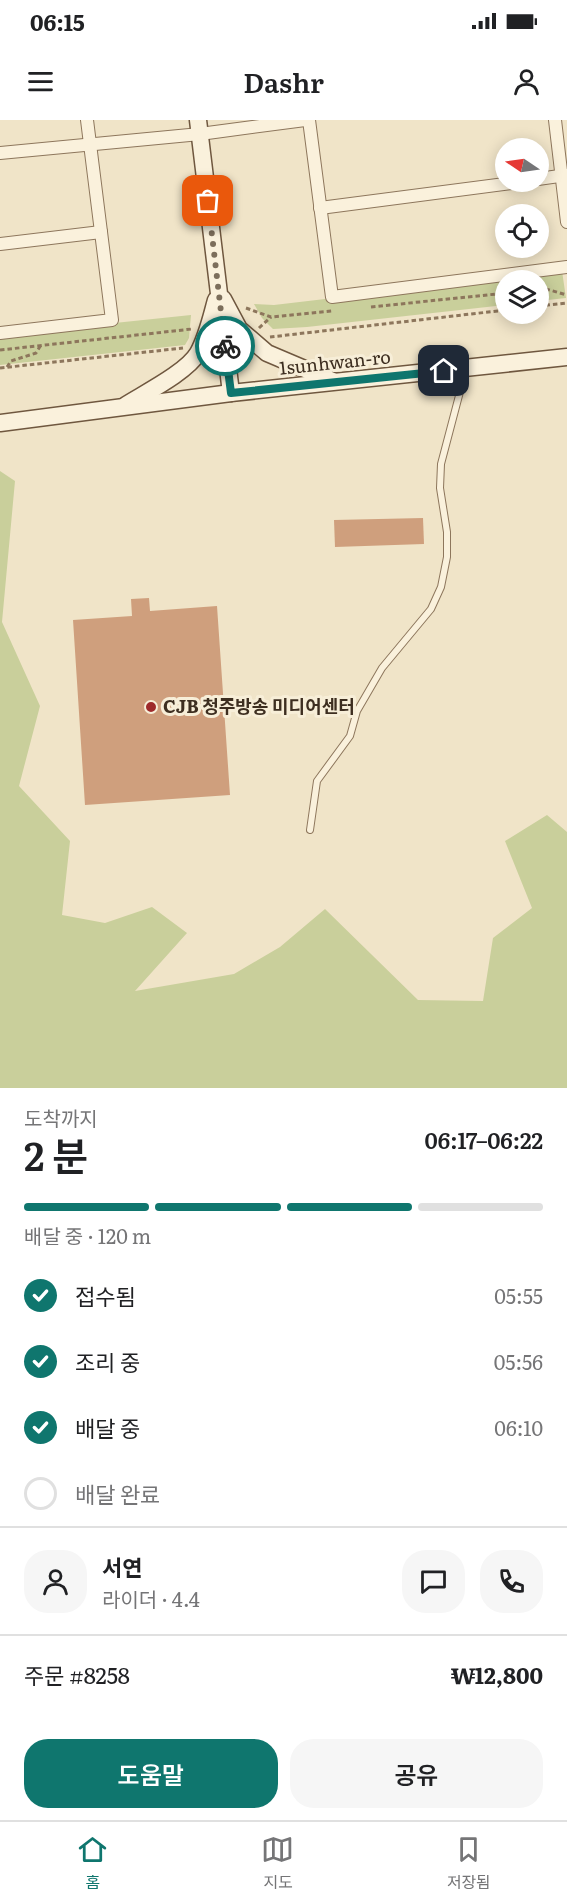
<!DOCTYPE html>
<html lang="ko">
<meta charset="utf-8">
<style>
body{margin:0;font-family:Literata,"Noto Sans KR",serif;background:#f6f6f6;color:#202124;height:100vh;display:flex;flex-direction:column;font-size:22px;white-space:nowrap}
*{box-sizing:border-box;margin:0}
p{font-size:20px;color:#757577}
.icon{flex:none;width:33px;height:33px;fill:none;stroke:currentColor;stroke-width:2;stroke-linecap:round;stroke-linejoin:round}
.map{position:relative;height:968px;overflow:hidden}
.sheet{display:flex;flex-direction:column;background:#fff;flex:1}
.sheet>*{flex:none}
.needle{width:39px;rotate:283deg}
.tools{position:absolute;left:495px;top:18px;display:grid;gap:12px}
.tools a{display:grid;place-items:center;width:54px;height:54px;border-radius:50%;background:#fff;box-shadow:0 3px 15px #0003;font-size:30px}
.pin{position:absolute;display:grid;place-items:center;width:51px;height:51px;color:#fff;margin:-26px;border-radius:12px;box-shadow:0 3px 9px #0006}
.courier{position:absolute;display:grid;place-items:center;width:60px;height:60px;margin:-30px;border:4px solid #0f766e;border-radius:50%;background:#fff;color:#222;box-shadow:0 2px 8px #0007}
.headline em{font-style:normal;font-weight:600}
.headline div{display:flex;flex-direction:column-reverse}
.headline{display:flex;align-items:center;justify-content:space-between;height:102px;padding:0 24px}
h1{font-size:39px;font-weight:600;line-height:45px}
.bar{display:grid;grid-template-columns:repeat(4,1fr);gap:9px 6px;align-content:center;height:72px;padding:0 24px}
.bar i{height:8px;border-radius:4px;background:#e0e0e0}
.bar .active{background:#0f766e}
.bar p{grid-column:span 4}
.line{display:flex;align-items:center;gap:15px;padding:0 24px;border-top:2px solid #e0e0e0}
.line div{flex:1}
.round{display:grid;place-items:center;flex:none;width:63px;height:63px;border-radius:24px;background:#f6f6f6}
ol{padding:0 24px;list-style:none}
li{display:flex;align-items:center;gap:18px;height:66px}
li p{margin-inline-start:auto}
li .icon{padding:6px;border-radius:50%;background:#0f766e;color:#fff;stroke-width:4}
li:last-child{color:#757577}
li i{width:33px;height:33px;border:3px solid #e0e0e0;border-radius:50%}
.cta{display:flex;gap:12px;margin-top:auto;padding:12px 24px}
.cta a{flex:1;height:69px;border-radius:24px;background:#0f766e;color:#fff;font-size:24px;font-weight:600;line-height:69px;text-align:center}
.cta a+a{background:#f6f6f6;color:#202124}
.status{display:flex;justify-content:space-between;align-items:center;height:42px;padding:0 30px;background:#fff;direction:ltr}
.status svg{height:16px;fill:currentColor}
header{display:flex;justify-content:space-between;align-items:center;height:78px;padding:0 24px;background:#fff;font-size:27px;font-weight:600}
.tabs{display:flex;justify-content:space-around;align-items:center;height:84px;border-top:2px solid #e0e0e0;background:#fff;font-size:16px;color:#757577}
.tabs a{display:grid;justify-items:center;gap:3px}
.tabs .active{color:#0f766e}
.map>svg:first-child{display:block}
.green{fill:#c9cf9b}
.building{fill:#cf9f7d}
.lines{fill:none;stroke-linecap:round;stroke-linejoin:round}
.lane-casing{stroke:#8d765c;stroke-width:8}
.street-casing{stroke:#8d765c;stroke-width:14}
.secondary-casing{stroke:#6f573f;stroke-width:19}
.path{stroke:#8d765c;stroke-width:3;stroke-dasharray:4.5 3;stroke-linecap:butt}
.lane{stroke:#faf1dc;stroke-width:6}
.street{stroke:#faf1dc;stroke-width:12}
.secondary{stroke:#faf1dc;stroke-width:16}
.done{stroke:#7c6e5b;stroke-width:6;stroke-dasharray:0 10.8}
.route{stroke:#0f766e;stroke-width:8}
.poi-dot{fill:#9e2a2b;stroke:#f7eed8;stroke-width:2}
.labels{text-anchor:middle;stroke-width:6;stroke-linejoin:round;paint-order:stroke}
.street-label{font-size:18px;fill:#3d2e20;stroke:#f7eed8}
.poi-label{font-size:18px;font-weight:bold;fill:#3d2e20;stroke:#f7eed8;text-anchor:start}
</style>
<div class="status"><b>06:15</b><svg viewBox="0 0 49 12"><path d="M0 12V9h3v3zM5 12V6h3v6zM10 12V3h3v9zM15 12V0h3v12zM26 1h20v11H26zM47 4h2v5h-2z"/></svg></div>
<header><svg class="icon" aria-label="menu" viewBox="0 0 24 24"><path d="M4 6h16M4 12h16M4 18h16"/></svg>Dashr<svg class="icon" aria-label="person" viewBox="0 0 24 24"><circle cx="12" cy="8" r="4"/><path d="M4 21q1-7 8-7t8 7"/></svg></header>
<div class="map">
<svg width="567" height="968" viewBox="0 0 567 968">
<rect width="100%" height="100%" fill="#f0e4c8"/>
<g class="green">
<path d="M562,151l4,27 -27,3 -1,-21h-32l-1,25 -198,22 -34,2 -11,-11 -8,-14 20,1z"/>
<path d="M191,195l-2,23 -4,7 -185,20v-30z"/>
<path d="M0,351l15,10 -13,141 38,84 -21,80 51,55 -8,74 43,8 47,-16 35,26 -52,58 99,-17 46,-27 45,-38 93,91 65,1 10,-63 39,-30 -27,-67 42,-26 20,17v256h-567z"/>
</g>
<g class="building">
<path d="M423,398l1,26 -89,3 -1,-27z"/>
<path d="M149,478l1,13 67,-5 13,189 -145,10 -12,-185 59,-4 -1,-17z"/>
</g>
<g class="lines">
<defs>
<path id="lane" d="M310,710l7,-49 33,-45 7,-25 25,-43 49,-59 10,-22 6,-30v-25l-7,-44 1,-24 25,-95"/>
<g id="street">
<path d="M309,0l23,177 235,-30"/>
<path d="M555,0l12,102"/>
<path d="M0,33l200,-19 105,-14"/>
<path d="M538,59l29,-4"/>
<path d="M320,88l200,-26"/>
<path d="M0,124l101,-12"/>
<path d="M0,213l112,-13 -25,-200"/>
</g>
<g id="secondary">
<path d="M198,0l33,273"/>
<path d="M223,179l16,30 28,24 66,28"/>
<path d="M126,285c19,-12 61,-33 72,-52 9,-16 13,-35 18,-53"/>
<path d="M0,303l231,-30 336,-36"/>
</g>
</defs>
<use href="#lane" class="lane-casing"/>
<use href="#street" class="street-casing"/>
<use href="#secondary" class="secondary-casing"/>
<g class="path">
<path d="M538,170l8,-1 21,6"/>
<path d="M538,186l29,-3"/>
<path d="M371,187l135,-14"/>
<path d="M246,188l25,9 61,-6"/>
<path d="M259,208l12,-11"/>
<path d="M270,217l236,-27"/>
<path d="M0,230l192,-21"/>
<path d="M7,247l4,-6 25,-8 5,-8"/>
<path d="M0,248l183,-20"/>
</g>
<use href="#lane" class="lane"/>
<use href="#street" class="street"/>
<use href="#secondary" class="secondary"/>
</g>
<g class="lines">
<path class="done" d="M208,81l17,145"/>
<path class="route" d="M225,226l6,47 213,-22"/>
</g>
<circle class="poi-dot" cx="151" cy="587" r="6"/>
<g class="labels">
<g class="street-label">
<text transform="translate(335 243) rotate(-6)" y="6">1sunhwan-ro</text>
</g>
<g class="poi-label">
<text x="163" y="593">CJB 청주방송 미디어센터</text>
</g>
</g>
</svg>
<div class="tools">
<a><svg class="needle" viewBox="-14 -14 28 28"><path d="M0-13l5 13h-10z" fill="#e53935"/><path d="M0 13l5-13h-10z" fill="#757577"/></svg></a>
<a><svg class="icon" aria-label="locate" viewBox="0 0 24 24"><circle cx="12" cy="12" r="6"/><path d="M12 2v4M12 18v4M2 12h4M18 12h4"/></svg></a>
<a><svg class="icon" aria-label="layers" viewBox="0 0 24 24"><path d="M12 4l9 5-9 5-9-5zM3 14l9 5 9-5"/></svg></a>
</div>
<div class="pin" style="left:208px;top:81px;background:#ea580c"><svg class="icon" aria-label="bag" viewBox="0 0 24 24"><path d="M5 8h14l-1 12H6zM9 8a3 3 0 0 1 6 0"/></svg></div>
<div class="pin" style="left:444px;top:251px;background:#1f2937"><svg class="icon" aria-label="home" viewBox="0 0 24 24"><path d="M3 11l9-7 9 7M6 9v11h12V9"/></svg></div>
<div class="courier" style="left:225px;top:226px"><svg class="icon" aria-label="bike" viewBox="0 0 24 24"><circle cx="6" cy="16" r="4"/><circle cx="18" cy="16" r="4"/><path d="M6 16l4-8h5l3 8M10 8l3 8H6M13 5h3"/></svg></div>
</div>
<section class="sheet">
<div class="headline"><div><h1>2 분</h1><p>도착까지</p></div><em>06:17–06:22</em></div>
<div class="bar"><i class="active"></i><i class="active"></i><i class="active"></i><i></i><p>배달 중 · 120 m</p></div>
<ol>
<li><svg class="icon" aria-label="check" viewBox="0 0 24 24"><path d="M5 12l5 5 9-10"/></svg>접수됨<p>05:55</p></li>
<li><svg class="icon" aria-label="check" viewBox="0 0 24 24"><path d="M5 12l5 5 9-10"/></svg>조리 중<p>05:56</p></li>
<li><svg class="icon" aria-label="check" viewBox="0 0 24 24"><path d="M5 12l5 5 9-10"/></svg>배달 중<p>06:10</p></li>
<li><i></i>배달 완료</li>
</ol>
<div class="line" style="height:108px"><a class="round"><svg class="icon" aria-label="person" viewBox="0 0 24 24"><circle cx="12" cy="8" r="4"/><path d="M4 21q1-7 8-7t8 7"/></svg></a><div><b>서연</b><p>라이더 · 4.4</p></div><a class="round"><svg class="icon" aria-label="chat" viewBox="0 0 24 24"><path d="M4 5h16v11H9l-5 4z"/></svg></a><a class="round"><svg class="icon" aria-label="phone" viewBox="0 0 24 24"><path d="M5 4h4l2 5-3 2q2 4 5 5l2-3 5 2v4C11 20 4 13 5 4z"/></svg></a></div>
<div class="line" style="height:78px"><div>주문 #8258</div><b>₩12,800</b></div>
<div class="cta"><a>도움말</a><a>공유</a></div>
</section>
<nav class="tabs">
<a class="active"><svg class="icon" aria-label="home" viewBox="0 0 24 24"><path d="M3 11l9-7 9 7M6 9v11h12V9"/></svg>홈</a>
<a><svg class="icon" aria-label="map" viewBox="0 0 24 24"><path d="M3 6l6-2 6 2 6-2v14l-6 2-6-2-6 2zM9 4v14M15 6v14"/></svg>지도</a>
<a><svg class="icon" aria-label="saved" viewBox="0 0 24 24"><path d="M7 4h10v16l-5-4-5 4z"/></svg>저장됨</a>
</nav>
